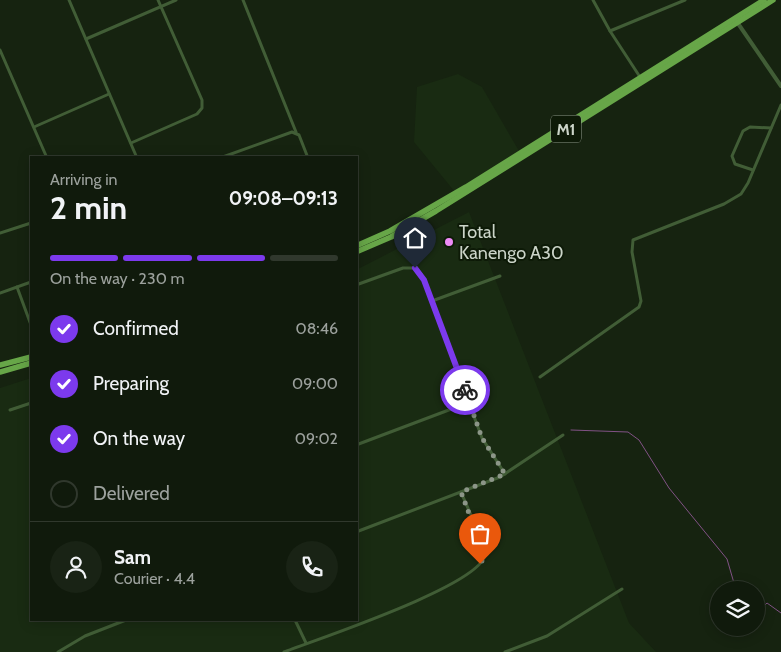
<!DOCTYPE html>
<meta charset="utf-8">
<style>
body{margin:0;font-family:Cabin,sans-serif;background:#192315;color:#f1f3f6;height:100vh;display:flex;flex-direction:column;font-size:19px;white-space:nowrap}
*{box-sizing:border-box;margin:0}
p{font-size:16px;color:#9ca19d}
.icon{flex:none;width:28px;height:28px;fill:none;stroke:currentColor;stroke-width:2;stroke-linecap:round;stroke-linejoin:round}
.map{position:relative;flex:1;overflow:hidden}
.details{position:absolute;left:30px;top:156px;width:328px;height:465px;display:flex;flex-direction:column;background:#101a0c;border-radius:0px;box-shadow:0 2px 12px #0003,0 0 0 1px #30382d}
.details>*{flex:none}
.controls{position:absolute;left:710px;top:581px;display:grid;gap:10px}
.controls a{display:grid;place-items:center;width:55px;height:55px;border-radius:50%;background:#101a0c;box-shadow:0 2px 12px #0003,0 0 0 1px #30382d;font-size:25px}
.pin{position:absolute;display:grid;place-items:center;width:42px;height:42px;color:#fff;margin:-51px -21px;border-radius:50% 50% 50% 0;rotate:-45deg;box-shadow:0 0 5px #0007}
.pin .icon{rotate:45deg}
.courier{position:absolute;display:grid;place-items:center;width:50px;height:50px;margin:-25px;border:4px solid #7c3aed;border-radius:50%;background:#fff;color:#222;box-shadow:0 1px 6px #0007}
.summary em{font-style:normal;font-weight:700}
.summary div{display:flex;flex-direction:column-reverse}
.summary{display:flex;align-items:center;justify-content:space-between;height:85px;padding:0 20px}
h1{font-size:32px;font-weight:700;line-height:38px}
.bar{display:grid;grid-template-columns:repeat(4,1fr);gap:8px 5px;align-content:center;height:60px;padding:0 20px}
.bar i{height:6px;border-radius:4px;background:#30382d}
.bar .on{background:#7c3aed}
.bar p{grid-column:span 4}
.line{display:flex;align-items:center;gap:12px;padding:0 20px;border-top:1px solid #30382d}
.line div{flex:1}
.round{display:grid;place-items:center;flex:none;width:52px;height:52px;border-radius:26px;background:#192315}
ol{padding:0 20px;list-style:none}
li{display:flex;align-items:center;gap:15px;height:55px}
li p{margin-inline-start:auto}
li .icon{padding:5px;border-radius:50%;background:#7c3aed;color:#fff;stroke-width:4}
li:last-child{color:#9ca19d}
li i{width:28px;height:28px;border:2px solid #30382d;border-radius:50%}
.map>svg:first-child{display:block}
.built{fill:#192b12}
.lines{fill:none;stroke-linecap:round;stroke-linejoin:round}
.stream{stroke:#815285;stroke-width:1}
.minor{stroke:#415d36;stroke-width:3}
.tertiary{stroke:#415d36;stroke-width:4}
.trunk{stroke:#67a648;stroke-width:5.5}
.done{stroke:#8c9688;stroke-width:5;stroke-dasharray:0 9}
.route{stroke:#7c3aed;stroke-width:6}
.poi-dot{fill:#ee8bf7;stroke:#0d1a07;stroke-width:2}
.labels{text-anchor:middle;stroke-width:4;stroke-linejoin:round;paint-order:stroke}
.shield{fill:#0d1a07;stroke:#929c8e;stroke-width:1}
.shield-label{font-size:16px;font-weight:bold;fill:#cbd4c8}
.poi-label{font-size:18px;fill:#cbd4c8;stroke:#0d1a07;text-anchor:start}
</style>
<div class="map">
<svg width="781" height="652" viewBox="0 0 781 652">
<rect width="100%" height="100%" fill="#162310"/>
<g class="built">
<path d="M458,74l24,13 37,64 -64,41 -41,-50 3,-55z"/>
<path d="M469,212l160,411 27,29h-656v-264l31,-10v242h325v-350z"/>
</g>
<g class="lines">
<g class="stream">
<path d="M571,430l57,2 11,8 30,48 58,71 9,31"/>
<path d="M740,590h6"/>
<path d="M756,599l8,7 3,-3 14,10"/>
</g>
<g class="minor">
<path d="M69,0l68,158"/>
<path d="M243,0l53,132"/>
<path d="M593,0l17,31 30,46"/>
<path d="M610,31l75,-31"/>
<path d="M86,39l90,-39"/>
<path d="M0,50l47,108"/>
<path d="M34,127l75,-33"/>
<path d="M131,143l66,-29 5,-6v-8l-44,-100"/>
<path d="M220,158l72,-26 7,3 9,23"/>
<path d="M753,170l-18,-6 -3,-8 11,-25 7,-4 21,1"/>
<path d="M0,233l31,-10"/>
<path d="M356,285l47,-17h12l6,6 61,164 23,36"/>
<path d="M17,287l14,38"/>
<path d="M0,293l31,-11"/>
<path d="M432,301l68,-25"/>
<path d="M540,377l99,-70 2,-6 -9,-49 1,-12 91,-36 17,-10 7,-11 33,-78"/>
<path d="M10,410l21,-7"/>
<path d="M356,445l114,-43"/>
<path d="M356,532l144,-55 63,-42"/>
<path d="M295,620l11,23"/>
<path d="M58,652l27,-16 41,-16"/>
<path d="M284,652c33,-13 195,-66 201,-97 2,-6 -20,-53 -24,-63"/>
<path d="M505,652l42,-16 75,-47"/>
</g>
<path class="tertiary" d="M737,22l44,64"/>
<g class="trunk">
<path d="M356,246l34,-15 76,-44 298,-187"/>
<path d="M356,252l35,-15 45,-26 337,-211"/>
<path d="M0,365l31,-8"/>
<path d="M0,372l31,-9"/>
</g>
</g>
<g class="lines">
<path class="done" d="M465,390l17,48 23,36 -44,18 12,32 11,21 1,11 -5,8"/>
<path class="route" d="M415,268l9,12 41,110"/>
</g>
<circle class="poi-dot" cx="449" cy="242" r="5"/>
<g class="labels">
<rect class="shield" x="551" y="115.5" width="30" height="27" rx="4"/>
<g class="shield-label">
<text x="566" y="135">M1</text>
</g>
<g class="poi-label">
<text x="459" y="238">Total<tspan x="459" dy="21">Kanengo A30</tspan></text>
</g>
</g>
</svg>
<div class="controls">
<a><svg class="icon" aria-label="layers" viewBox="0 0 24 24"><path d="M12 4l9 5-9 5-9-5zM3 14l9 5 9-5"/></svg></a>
</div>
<div class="pin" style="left:480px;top:564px;background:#ea580c"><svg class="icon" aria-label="bag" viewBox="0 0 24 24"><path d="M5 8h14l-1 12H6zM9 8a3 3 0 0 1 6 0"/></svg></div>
<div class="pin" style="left:415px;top:268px;background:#1f2937"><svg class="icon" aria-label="home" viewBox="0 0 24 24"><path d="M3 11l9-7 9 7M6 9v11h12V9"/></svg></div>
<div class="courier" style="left:465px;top:390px"><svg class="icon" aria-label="bike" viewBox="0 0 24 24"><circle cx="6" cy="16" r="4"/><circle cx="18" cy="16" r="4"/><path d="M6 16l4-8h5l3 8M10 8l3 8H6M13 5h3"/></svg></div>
<section class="details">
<div class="summary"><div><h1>2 min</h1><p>Arriving in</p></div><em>09:08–09:13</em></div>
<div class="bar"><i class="on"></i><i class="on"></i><i class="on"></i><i></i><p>On the way · 230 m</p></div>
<ol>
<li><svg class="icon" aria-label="check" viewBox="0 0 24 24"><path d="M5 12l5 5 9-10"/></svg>Confirmed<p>08:46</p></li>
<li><svg class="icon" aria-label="check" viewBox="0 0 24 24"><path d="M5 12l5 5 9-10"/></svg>Preparing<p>09:00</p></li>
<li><svg class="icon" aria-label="check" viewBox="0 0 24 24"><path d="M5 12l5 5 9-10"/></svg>On the way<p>09:02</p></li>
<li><i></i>Delivered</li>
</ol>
<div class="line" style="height:90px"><a class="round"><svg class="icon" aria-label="person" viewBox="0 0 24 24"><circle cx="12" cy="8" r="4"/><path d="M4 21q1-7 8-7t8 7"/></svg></a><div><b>Sam</b><p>Courier · 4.4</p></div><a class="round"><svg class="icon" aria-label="phone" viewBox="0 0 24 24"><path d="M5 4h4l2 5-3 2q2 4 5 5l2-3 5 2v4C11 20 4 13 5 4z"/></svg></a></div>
</section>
</div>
